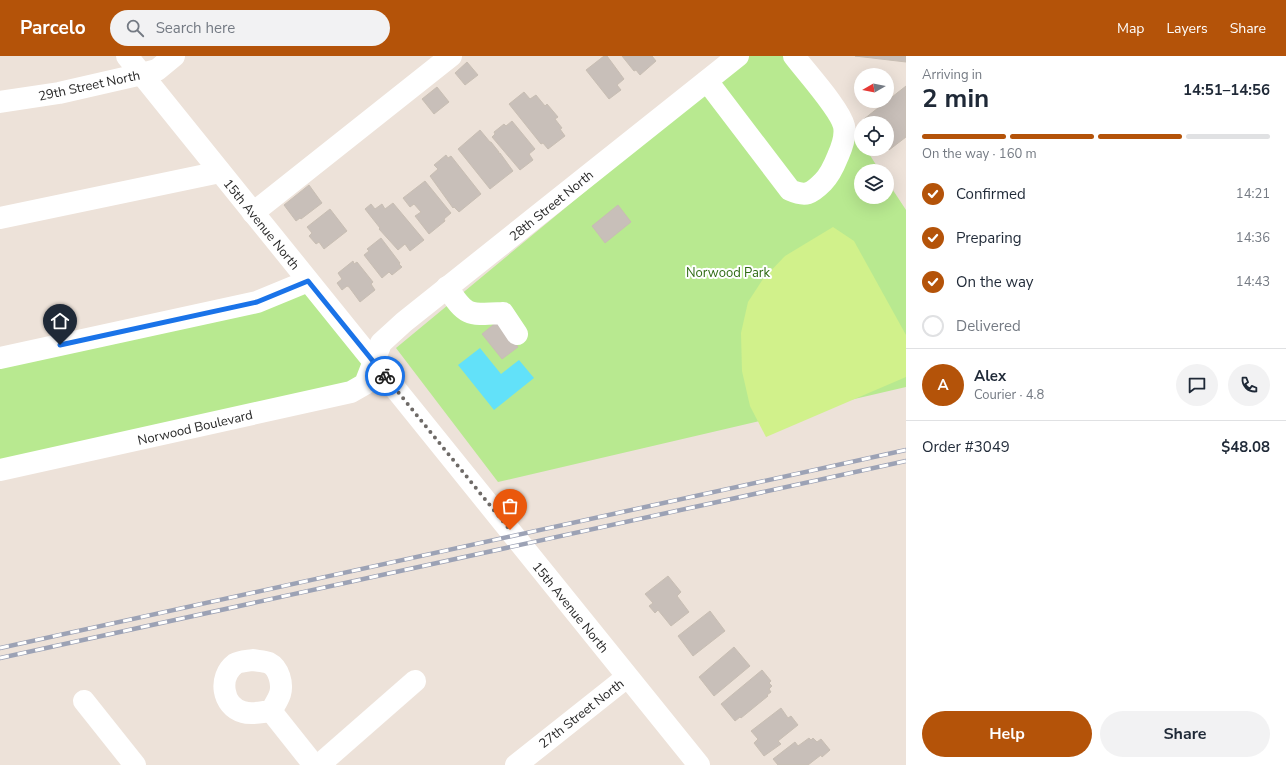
<!DOCTYPE html>
<meta charset="utf-8">
<style>
body{margin:0;font-family:"Nunito Sans",sans-serif;background:#f2f2f3;color:#1f2937;height:100vh;display:flex;flex-direction:column;font-size:15px;white-space:nowrap}
*{box-sizing:border-box;margin:0}
p{font-size:13px;color:#747a83}
.icon{flex:none;width:22px;height:22px;fill:none;stroke:currentColor;stroke-width:2;stroke-linecap:round;stroke-linejoin:round}
.map{position:relative;flex:1;overflow:hidden}
.details{display:flex;flex-direction:column;background:#fff;width:380px}
.details>*{flex:none}
.needle{width:26px;rotate:261deg}
.tools{position:absolute;left:854px;top:12px;display:grid;gap:8px}
.tools a{display:grid;place-items:center;width:40px;height:40px;border-radius:50%;background:#fff;box-shadow:0 4px 16px #0002;font-size:20px}
.pin{position:absolute;display:grid;place-items:center;width:34px;height:34px;color:#fff;margin:-41px -17px;border-radius:50% 50% 50% 0;rotate:-45deg;box-shadow:0 0 4px #0007}
.pin .icon{rotate:45deg}
.courier{position:absolute;display:grid;place-items:center;width:40px;height:40px;margin:-20px;border:3px solid #1a73e8;border-radius:50%;background:#fff;color:#222;box-shadow:0 1px 5px #0007}
.overview em{font-style:normal;font-weight:700}
.overview div{display:flex;flex-direction:column-reverse}
.overview{display:flex;align-items:center;justify-content:space-between;height:68px;padding:0 16px}
h1{font-size:26px;font-weight:700;line-height:30px}
.bar{display:grid;grid-template-columns:repeat(4,1fr);gap:6px 4px;align-content:center;height:48px;padding:0 16px}
.bar i{height:5px;border-radius:3px;background:#e0e1e3}
.bar .active{background:#b45309}
.bar p{grid-column:span 4}
.line{display:flex;align-items:center;gap:10px;padding:0 16px;border-top:1px solid #e0e1e3}
.line div{flex:1}
.round{display:grid;place-items:center;flex:none;width:42px;height:42px;border-radius:21px;background:#f2f2f3}
ol{padding:0 16px;list-style:none}
li{display:flex;align-items:center;gap:12px;height:44px}
li p{margin-inline-start:auto}
li .icon{padding:4px;border-radius:50%;background:#b45309;color:#fff;stroke-width:4}
li:last-child{color:#747a83}
li i{width:22px;height:22px;border:2px solid #e0e1e3;border-radius:50%}
.action{display:flex;gap:8px;margin-top:auto;padding:8px 16px}
.action a{flex:1;height:46px;border-radius:24px;background:#b45309;color:#fff;font-size:16px;font-weight:700;line-height:46px;text-align:center}
.action a+a{background:#f2f2f3;color:#1f2937}
header{display:flex;align-items:center;gap:24px;box-sizing:border-box;height:56px;padding:0 20px;background:#b45309;color:#fff}
header strong{font-size:19px}
nav{display:flex;gap:22px;margin-inline-start:auto;font-size:14px}
.search{width:280px;height:36px;background:#f2f2f3;display:flex;align-items:center;gap:10px;box-sizing:border-box;padding:0 14px;border-radius:22px;color:#747a83;font-size:15px}
main{display:flex;flex:1;min-height:0}
.map>svg:first-child{display:block}
.green{fill:#b8e990}
.pitch{fill:#d1f18b}
.water{fill:#62e1f9}
.building{fill:#c8bfb9;stroke:#c8beb3}
.lines{fill:none;stroke-linecap:round;stroke-linejoin:round}
.minor{stroke:#fff;stroke-width:22}
.rail-casing{stroke:#9ca2b5;stroke-width:4.5}
.rail{stroke:#fff;stroke-width:3;stroke-dasharray:9;stroke-linecap:butt}
.done{stroke:#6e6a67;stroke-width:4;stroke-dasharray:0 7.2}
.route{stroke:#1a73e8;stroke-width:5}
.labels{text-anchor:middle;stroke-width:4;stroke-linejoin:round;paint-order:stroke}
.street-label{font-size:13px;fill:#292929;stroke:#fff}
.park-label{font-size:13px;fill:#2f6b13;stroke:#fff}
</style>
<header>
<strong>Parcelo</strong>
<div class="search"><svg class="icon" aria-label="search" viewBox="0 0 24 24"><circle cx="10" cy="10" r="6"/><path d="M15 15l6 6"/></svg>Search here</div>
<nav><a>Map</a><a>Layers</a><a>Share</a></nav>
</header>
<main>
<div class="map">
<svg width="906" height="709" viewBox="0 0 906 709">
<rect width="100%" height="100%" fill="#ede2d9"/>
<g class="green">
<path d="M749,0h56l56,86v7h5l14,22h-19v26h26v-16l19,29v177l-408,95 -102,-134z"/>
<path d="M306,235l57,72 2,21 -365,86v-106z"/>
</g>
<path class="pitch" d="M833,171l21,14 52,94v42l-140,60 -16,-31 -8,-35 -1,-38 7,-31 15,-23 22,-23z"/>
<path class="water" d="M480,292l21,26 18,-14 15,18 -40,32 -36,-45z"/>
<g class="building">
<path d="M604,0h3l17,23 -7,6 4,5 -12,9 -23,-29z"/>
<path d="M622,0h30l4,5 -16,14 -4,-5 -2,1z"/>
<path d="M855,0h51v6z"/>
<path d="M467,6l11,13 -13,10 -10,-12z"/>
<path d="M906,30v51l-17,13 -2,-2v-25h-20l-3,-4z"/>
<path d="M437,31l12,15 -15,12 -12,-15z"/>
<path d="M524,36l6,7 6,-4 9,11 2,-2 11,13 -3,2 7,9 -2,1 5,7 -17,13 -5,-6 -2,1 -32,-40z"/>
<path d="M512,65l23,28 -6,5 4,6 -13,10 -28,-33 3,-3 -1,-2 10,-8 2,2z"/>
<path d="M480,74l10,12h1l8,10 -1,1h2l13,18 -23,18 -32,-40z"/>
<path d="M446,99l2,3 3,-2 30,38 -22,18 -5,-5 -1,1 -23,-32 8,-7 -4,-4z"/>
<path d="M425,125l26,32 -7,6 1,2 -16,13 -14,-18 6,-4 -7,-8 -4,3 -7,-9z"/>
<path d="M309,129l13,18 -21,16 -1,-1 -4,3 -12,-16z"/>
<path d="M393,147l31,37 -14,11 -5,-7 -7,6 -19,-21 1,-1 -15,-19 6,-5 4,5 7,-5 3,5z"/>
<path d="M618,149l13,17 -26,21 -13,-17z"/>
<path d="M330,153l17,22 -23,18 -5,-7 -3,2 -7,-8 3,-3 -5,-6z"/>
<path d="M381,182l19,25 -1,1 3,3 -10,8 -3,-3 -7,6 -18,-23 5,-4 -2,-2z"/>
<path d="M353,205l1,3 3,-2 16,20 -2,2 4,6 -15,12 -11,-15 -2,-1 -5,4 -5,-7 5,-4 -4,-6z"/>
<path d="M498,265l20,26 -16,12 -20,-25z"/>
<path d="M668,520l13,16 -4,4 12,16 -18,14 -13,-16 -3,3 -6,-7 4,-3 -8,-9z"/>
<path d="M710,555l15,20 -32,25 -15,-20z"/>
<path d="M734,591l16,19 -36,30 -15,-19z"/>
<path d="M762,614l9,11 -2,2 3,3 -3,3 2,3 -4,3 1,1 -27,22 -1,-1 -5,4 -14,-17z"/>
<path d="M781,652l7,10 3,-2 7,9 -20,16 3,3 -17,12 -10,-13 4,-4 -7,-8z"/>
<path d="M809,682l2,2 2,-2 4,4 4,-3 9,11 -8,7 -1,-2 -13,10h-30l-5,-6 22,-17 3,4z"/>
</g>
<g class="lines">
<g class="minor">
<path d="M127,0l572,709"/>
<path d="M707,25l83,109c16,7 21,4 33,-8 7,-7 11,-16 15,-26 4,-9 8,-20 6,-30 -4,-17 -38,-54 -50,-70"/>
<path d="M0,46l59,-9 83,-19 15,-4 17,-14"/>
<path d="M253,157l198,-157"/>
<path d="M0,162l220,-46"/>
<path d="M447,231c19,30 22,28 56,26l14,21"/>
<path d="M0,302l257,-56 51,-21"/>
<path d="M0,414l351,-78 14,-8 16,-41 23,-21 334,-266"/>
<path d="M253,604c5,1 11,1 16,3 10,5 14,21 11,31 -2,6 -6,12 -9,17 -9,1 -19,4 -28,1 -21,-6 -25,-35 -8,-48 5,-3 12,-3 18,-4z"/>
<path d="M84,645l51,64"/>
<path d="M271,655l43,54"/>
<path d="M319,709l96,-84"/>
<path d="M516,709l111,-88"/>
</g>
<defs>
<g id="rail">
<path d="M0,592l906,-198"/>
<path d="M0,602l906,-197"/>
</g>
</defs>
<use href="#rail" class="rail-casing"/>
<use href="#rail" class="rail"/>
</g>
<g class="lines">
<path class="done" d="M385,320l125,154"/>
<path class="route" d="M60,289l197,-43 51,-21 77,95"/>
</g>
<g class="labels">
<g class="street-label">
<text transform="translate(89 29) rotate(-12)" y="5">29th Street North</text>
<text transform="translate(551 149) rotate(-39)" y="5">28th Street North</text>
<text transform="translate(262 168) rotate(51)" y="5">15th Avenue North</text>
<text transform="translate(195 371) rotate(-13)" y="5">Norwood Boulevard</text>
<text transform="translate(571 551) rotate(51)" y="5">15th Avenue North</text>
<text transform="translate(581 657) rotate(-38)" y="5">27th Street North</text>
</g>
<g class="park-label">
<text x="728" y="221">Norwood Park</text>
</g>
</g>
</svg>
<div class="tools">
<a><svg class="needle" viewBox="-14 -14 28 28"><path d="M0-13l5 13h-10z" fill="#e53935"/><path d="M0 13l5-13h-10z" fill="#747a83"/></svg></a>
<a><svg class="icon" aria-label="locate" viewBox="0 0 24 24"><circle cx="12" cy="12" r="6"/><path d="M12 2v4M12 18v4M2 12h4M18 12h4"/></svg></a>
<a><svg class="icon" aria-label="layers" viewBox="0 0 24 24"><path d="M12 4l9 5-9 5-9-5zM3 14l9 5 9-5"/></svg></a>
</div>
<div class="pin" style="left:510px;top:474px;background:#ea580c"><svg class="icon" aria-label="bag" viewBox="0 0 24 24"><path d="M5 8h14l-1 12H6zM9 8a3 3 0 0 1 6 0"/></svg></div>
<div class="pin" style="left:60px;top:289px;background:#1f2937"><svg class="icon" aria-label="home" viewBox="0 0 24 24"><path d="M3 11l9-7 9 7M6 9v11h12V9"/></svg></div>
<div class="courier" style="left:385px;top:320px"><svg class="icon" aria-label="bike" viewBox="0 0 24 24"><circle cx="6" cy="16" r="4"/><circle cx="18" cy="16" r="4"/><path d="M6 16l4-8h5l3 8M10 8l3 8H6M13 5h3"/></svg></div>
</div>
<section class="details">
<div class="overview"><div><h1>2 min</h1><p>Arriving in</p></div><em>14:51–14:56</em></div>
<div class="bar"><i class="active"></i><i class="active"></i><i class="active"></i><i></i><p>On the way · 160 m</p></div>
<ol>
<li><svg class="icon" aria-label="check" viewBox="0 0 24 24"><path d="M5 12l5 5 9-10"/></svg>Confirmed<p>14:21</p></li>
<li><svg class="icon" aria-label="check" viewBox="0 0 24 24"><path d="M5 12l5 5 9-10"/></svg>Preparing<p>14:36</p></li>
<li><svg class="icon" aria-label="check" viewBox="0 0 24 24"><path d="M5 12l5 5 9-10"/></svg>On the way<p>14:43</p></li>
<li><i></i>Delivered</li>
</ol>
<div class="line" style="height:72px"><b class="round" style="background:#b45309;color:#fff">A</b><div><b>Alex</b><p>Courier · 4.8</p></div><a class="round"><svg class="icon" aria-label="chat" viewBox="0 0 24 24"><path d="M4 5h16v11H9l-5 4z"/></svg></a><a class="round"><svg class="icon" aria-label="phone" viewBox="0 0 24 24"><path d="M5 4h4l2 5-3 2q2 4 5 5l2-3 5 2v4C11 20 4 13 5 4z"/></svg></a></div>
<div class="line" style="height:52px"><div>Order #3049</div><b>$48.08</b></div>
<div class="action"><a>Help</a><a>Share</a></div>
</section>
</main>
